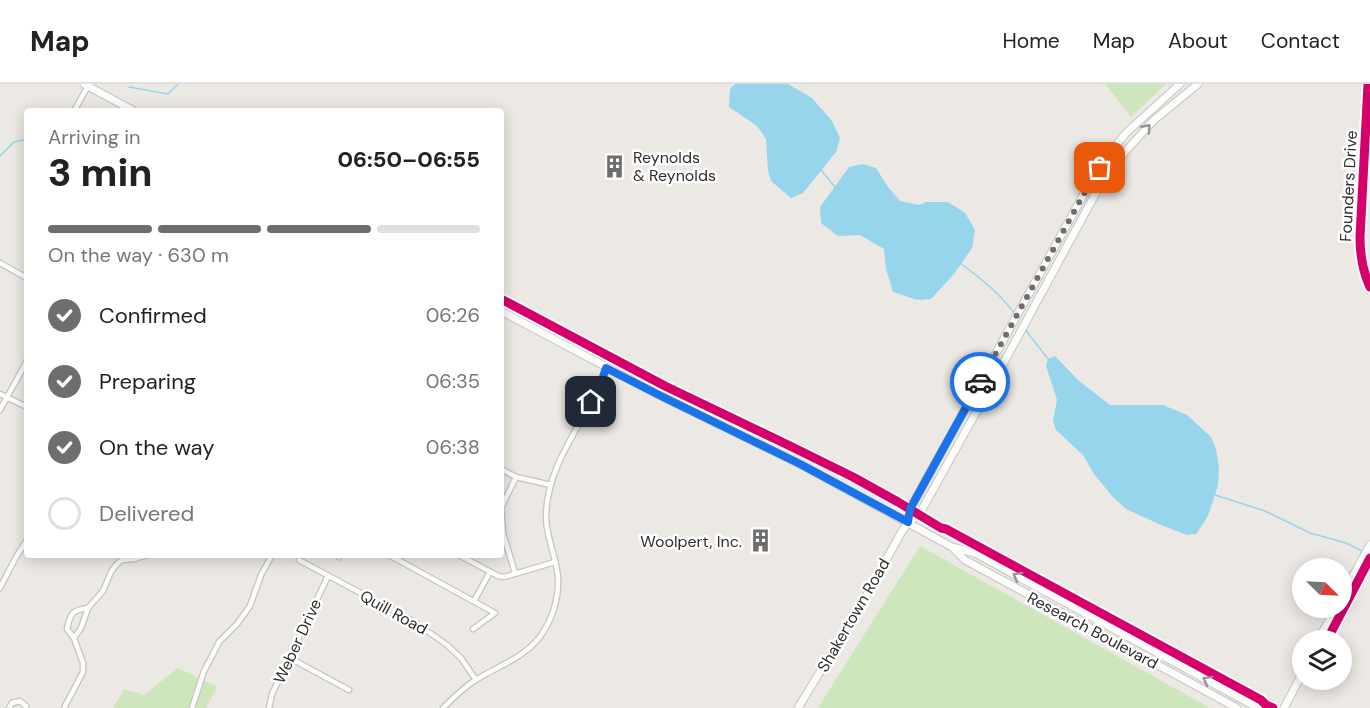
<!DOCTYPE html>
<meta charset="utf-8">
<style>
body{margin:0;font-family:"DM Sans",sans-serif;background:#f2f2f2;color:#222;height:100vh;display:flex;flex-direction:column;font-size:22px;white-space:nowrap}
*{box-sizing:border-box;margin:0}
p{font-size:20px;color:#767676}
.icon{flex:none;width:33px;height:33px;fill:none;stroke:currentColor;stroke-width:2;stroke-linecap:round;stroke-linejoin:round}
.map{position:relative;flex:1;overflow:hidden}
.side{position:absolute;left:24px;top:24px;width:480px;height:450px;display:flex;flex-direction:column;background:#fff;border-radius:6px;box-shadow:0 3px 15px #0003}
.side>*{flex:none}
.needle{width:39px;rotate:114deg}
.tools{position:absolute;left:1292px;top:474px;display:grid;gap:12px}
.tools a{display:grid;place-items:center;width:60px;height:60px;border-radius:50%;background:#fff;box-shadow:0 3px 15px #0003;font-size:30px}
.pin{position:absolute;display:grid;place-items:center;width:51px;height:51px;color:#fff;margin:-26px;border-radius:12px;box-shadow:0 3px 9px #0006}
.courier{position:absolute;display:grid;place-items:center;width:60px;height:60px;margin:-30px;border:4px solid #1a73e8;border-radius:50%;background:#fff;color:#222;box-shadow:0 2px 8px #0007}
.headline em{font-style:normal;font-weight:800}
.headline div{display:flex;flex-direction:column-reverse}
.headline{display:flex;align-items:center;justify-content:space-between;height:102px;padding:0 24px}
h1{font-size:39px;font-weight:800;line-height:45px}
.bar{display:grid;grid-template-columns:repeat(4,1fr);gap:9px 6px;align-content:center;height:72px;padding:0 24px}
.bar i{height:8px;border-radius:4px;background:#e0e0e0}
.bar .on{background:#706e6d}
.bar p{grid-column:span 4}
ol{padding:0 24px;list-style:none}
li{display:flex;align-items:center;gap:18px;height:66px}
li p{margin-inline-start:auto}
li .icon{padding:6px;border-radius:50%;background:#706e6d;color:#fff;stroke-width:4}
li:last-child{color:#767676}
li i{width:33px;height:33px;border:3px solid #e0e0e0;border-radius:50%}
header{display:flex;align-items:center;gap:36px;box-sizing:border-box;height:84px;padding:0 30px;background:#fff;border-bottom:2px solid #e0e0e0}
header strong{font-size:28px}
nav{display:flex;gap:33px;margin-inline-start:auto;font-size:21px}
.map>svg:first-child{display:block}
.green{fill:#cde6bc}
.water{fill:#97d5ed}
.lines{fill:none;stroke-linecap:round;stroke-linejoin:round}
.stream{stroke:#97d5ed;stroke-width:1.5}
.street-casing{stroke:#c5c4c4;stroke-width:7}
.secondary-casing{stroke:#c5c4c4;stroke-width:9}
.street{stroke:#fcfcfb;stroke-width:4.5}
.secondary{stroke:#fcfcfb;stroke-width:7}
.cycleway-casing{stroke:#fff;stroke-width:13}
.cycleway{stroke:#d6006c;stroke-width:9}
.oneway{stroke:#949494}
.done{stroke:#706e6d;stroke-width:6;stroke-dasharray:0 10.8}
.route{stroke:#1a73e8;stroke-width:8}
.labels{text-anchor:middle;stroke-width:5;stroke-linejoin:round;paint-order:stroke}
.poi-label{font-size:16px;fill:#2d2d2d;stroke:#fff;text-anchor:start}
.street-label{font-size:16px;fill:#2d2d2d;stroke:#fff}
</style>
<header>
<strong>Map</strong>
<nav><a>Home</a><a>Map</a><a>About</a><a>Contact</a></nav>
</header>
<div class="map">
<svg width="1370" height="624" viewBox="0 0 1370 624">
<rect width="100%" height="100%" fill="#ece8e4"/>
<g class="green">
<path d="M1105,0h61l-35,33z"/>
<path d="M920,462l290,162h-392z"/>
<path d="M178,584l39,19 -11,21h-93l11,-19 20,6z"/>
</g>
<g class="water">
<path d="M735,0h53l24,14 20,23 8,17 -4,14 -33,41 -12,5 -20,-17 -3,-11 -2,-31 -9,-13 -28,-19 1,-18z"/>
<path d="M863,80l13,4 12,19 12,14 19,4 7,-3h22l17,11 10,17 -3,18 -18,26 -23,25 -14,1 -24,-8 -7,-23 -2,-20 -24,-14 -22,1 -17,-13 -1,-16 29,-40z"/>
<path d="M1055,272l23,24 32,25h53l24,10 24,22 5,12 3,19 -1,17 -10,31 -12,18 -9,1 -26,-10 -35,-16 -13,-12 -19,-23 -11,-19 -27,-25 -3,-9 4,-21 -11,-34 2,-7z"/>
</g>
<g class="lines">
<g class="stream">
<path d="M129,3l39,7 10,-10"/>
<path d="M0,72l14,-14 13,-3"/>
<path d="M821,86l14,17"/>
<path d="M961,180c21,15 38,29 54,50"/>
<path d="M1024,244l24,31"/>
<path d="M1215,411l50,16 45,22 36,10 16,8"/>
</g>
<defs>
<g id="street">
<path d="M1368,0l-8,153c0,18 2,33 10,50"/>
<path d="M74,27l14,-25"/>
<path d="M0,179l27,15"/>
<path d="M0,310l27,13"/>
<path d="M0,326l27,-49"/>
<path d="M501,385l15,8 35,8"/>
<path d="M389,471l106,58 -22,16"/>
<path d="M459,471l39,21 6,1 51,-15"/>
<path d="M339,473l1,-2"/>
<path d="M299,476l114,61 34,24 14,13 15,22"/>
<path d="M515,489l-12,-40 -2,-25 15,-31"/>
<path d="M0,504l16,-31 11,-17"/>
<path d="M474,517l16,-29"/>
<path d="M74,554l7,-10 7,-20 15,-17 8,-19 5,-7 6,-5 12,-1 13,-4"/>
<path d="M290,574l59,32"/>
<path d="M9,624l3,-5 8,-2 6,5v2"/>
<path d="M64,624l19,-36v-9l-9,-25 -7,-9c3,-15 5,-19 21,-21"/>
<path d="M192,624l12,-37 8,-15 7,-14 18,-18 13,-18 11,-31 11,-20"/>
<path d="M269,624l3,-14 56,-118"/>
<path d="M443,624c10,-10 19,-19 31,-27 22,-14 48,-22 65,-43 13,-17 20,-39 19,-60 -1,-15 -7,-30 -10,-45 -3,-11 -2,-25 0,-36 8,-47 44,-84 58,-129"/>
</g>
<g id="secondary">
<path d="M84,0l50,27"/>
<path d="M501,227l162,86 137,67 152,83 23,6 283,155"/>
<path d="M908,438l2,-13 181,-328 17,-26 18,-22 54,-49"/>
<path d="M954,465l11,11 272,148"/>
<path d="M1341,514l29,-53"/>
<path d="M1318,556l18,-32"/>
<path d="M798,624l68,-112 35,-63 7,-11 11,-7 90,-162 88,-162 27,-38 30,-33 44,-36"/>
<path d="M1284,624l18,-34"/>
</g>
</defs>
<use href="#street" class="street-casing"/>
<use href="#secondary" class="secondary-casing"/>
<use href="#street" class="street"/>
<use href="#secondary" class="secondary"/>
<defs>
<g id="cycleway">
<path d="M1368,0l-8,153c0,18 2,33 10,50"/>
<path d="M501,215l164,87 121,58 67,33 45,25 43,26 5,1 315,171 5,5 7,3"/>
<path d="M1327,556l43,-82"/>
</g>
</defs>
<use href="#cycleway" class="cycleway-casing"/>
<use href="#cycleway" class="cycleway"/>
</g>
<defs><path id="oneway-chevron" d="M-2-3.5L2.5 0L-2 3.5" fill="none" stroke-width="1.6" stroke-linecap="round" stroke-linejoin="round" transform="scale(1.5)"/></defs>
<g class="oneway">
<use href="#oneway-chevron" transform="translate(1147 44) rotate(-48)"/>
<use href="#oneway-chevron" transform="translate(1017 492) rotate(-151)"/>
<use href="#oneway-chevron" transform="translate(1207 596) rotate(-151)"/>
</g>
<g class="lines">
<path class="done" d="M980,298l111,-201 9,-13"/>
<path class="route" d="M591,318l10,-19 5,-15 57,29 137,67 108,58 2,-13 70,-127"/>
</g>
<defs>
<symbol id="building-bare" viewBox="-9 -9 18 18"><path d="M-4-6H4V6H1V3H-1V6H-4ZM-2.5-4.3h1.7v1.8h-1.7ZM.8-4.3h1.7v1.8H.8ZM-2.5-1h1.7V.8h-1.7ZM.8-1h1.7V.8H.8Z" fill="#706e6d" stroke="#fff" stroke-width="2.5" paint-order="stroke"/></symbol>
</defs>
<g fill-rule="evenodd">
<use href="#building-bare" x="598" y="66" width="33" height="33"/>
<use href="#building-bare" x="744" y="440" width="33" height="33"/>
</g>
<g class="labels">
<g class="poi-label">
<text x="633" y="79">Reynolds<tspan x="633" dy="18">&amp; Reynolds</tspan></text>
<text x="742" y="463" text-anchor="end">Woolpert, Inc.</text>
</g>
<g class="street-label">
<text transform="translate(1348 102) rotate(-87)" y="6">Founders Drive</text>
<text transform="translate(394 528) rotate(29)" y="6">Quill Road</text>
<text transform="translate(853 531) rotate(-60)" y="6">Shakertown Road</text>
<text transform="translate(1093 546) rotate(28)" y="6">Research Boulevard</text>
<text transform="translate(297 557) rotate(-65)" y="6">Weber Drive</text>
</g>
</g>
</svg>
<div class="tools">
<a><svg class="needle" viewBox="-14 -14 28 28"><path d="M0-13l5 13h-10z" fill="#e53935"/><path d="M0 13l5-13h-10z" fill="#767676"/></svg></a>
<a><svg class="icon" aria-label="layers" viewBox="0 0 24 24"><path d="M12 4l9 5-9 5-9-5zM3 14l9 5 9-5"/></svg></a>
</div>
<div class="pin" style="left:1100px;top:84px;background:#ea580c"><svg class="icon" aria-label="bag" viewBox="0 0 24 24"><path d="M5 8h14l-1 12H6zM9 8a3 3 0 0 1 6 0"/></svg></div>
<div class="pin" style="left:591px;top:318px;background:#1f2937"><svg class="icon" aria-label="home" viewBox="0 0 24 24"><path d="M3 11l9-7 9 7M6 9v11h12V9"/></svg></div>
<div class="courier" style="left:980px;top:298px"><svg class="icon" aria-label="car" viewBox="0 0 24 24"><path d="M5 17H2v-5l4-1 3-4h7l3 4 3 1v5h-3M9 17h6M6 11h13"/><circle cx="7" cy="17" r="2"/><circle cx="17" cy="17" r="2"/></svg></div>
<section class="side">
<div class="headline"><div><h1>3 min</h1><p>Arriving in</p></div><em>06:50–06:55</em></div>
<div class="bar"><i class="on"></i><i class="on"></i><i class="on"></i><i></i><p>On the way · 630 m</p></div>
<ol>
<li><svg class="icon" aria-label="check" viewBox="0 0 24 24"><path d="M5 12l5 5 9-10"/></svg>Confirmed<p>06:26</p></li>
<li><svg class="icon" aria-label="check" viewBox="0 0 24 24"><path d="M5 12l5 5 9-10"/></svg>Preparing<p>06:35</p></li>
<li><svg class="icon" aria-label="check" viewBox="0 0 24 24"><path d="M5 12l5 5 9-10"/></svg>On the way<p>06:38</p></li>
<li><i></i>Delivered</li>
</ol>
</section>
</div>
